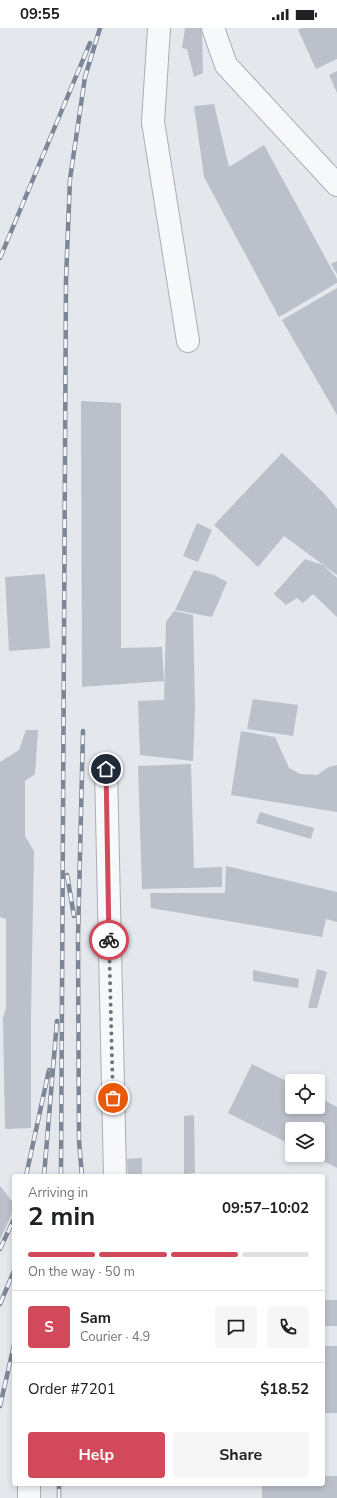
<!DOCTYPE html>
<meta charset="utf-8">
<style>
body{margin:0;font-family:"Nunito Sans",sans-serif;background:#f6f6f6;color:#202124;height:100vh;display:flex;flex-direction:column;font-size:15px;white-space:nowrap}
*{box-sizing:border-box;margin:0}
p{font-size:13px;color:#757577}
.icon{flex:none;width:22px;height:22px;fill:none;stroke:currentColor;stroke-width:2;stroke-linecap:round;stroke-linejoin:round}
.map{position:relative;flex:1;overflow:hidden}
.details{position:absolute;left:12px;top:1146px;width:313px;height:312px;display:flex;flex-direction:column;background:#fff;border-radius:4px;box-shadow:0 2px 6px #0003}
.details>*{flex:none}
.buttons{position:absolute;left:285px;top:1046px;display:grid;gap:8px}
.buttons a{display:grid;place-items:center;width:40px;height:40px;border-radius:4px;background:#fff;box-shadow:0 2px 6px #0003;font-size:20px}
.pin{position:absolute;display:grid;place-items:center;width:34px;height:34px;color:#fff;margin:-17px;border:2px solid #fff;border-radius:50%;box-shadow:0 1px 4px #0007}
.courier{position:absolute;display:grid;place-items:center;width:40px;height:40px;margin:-20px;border:3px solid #d1495b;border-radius:50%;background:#fff;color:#222;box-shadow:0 1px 5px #0007}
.summary em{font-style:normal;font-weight:700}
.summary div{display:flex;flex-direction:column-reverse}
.summary{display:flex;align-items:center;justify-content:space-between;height:68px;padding:0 16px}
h1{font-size:26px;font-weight:700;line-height:30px}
.bar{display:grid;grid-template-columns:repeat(4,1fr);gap:6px 4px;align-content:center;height:48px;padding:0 16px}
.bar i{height:5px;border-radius:3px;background:#e0e0e0}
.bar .selected{background:#d1495b}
.bar p{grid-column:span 4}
.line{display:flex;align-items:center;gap:10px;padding:0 16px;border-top:1px solid #e0e0e0}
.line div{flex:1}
.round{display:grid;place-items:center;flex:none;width:42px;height:42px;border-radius:4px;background:#f6f6f6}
.action{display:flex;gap:8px;margin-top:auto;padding:8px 16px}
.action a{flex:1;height:46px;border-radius:4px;background:#d1495b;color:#fff;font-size:16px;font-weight:700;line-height:46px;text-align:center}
.action a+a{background:#f6f6f6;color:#202124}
.status{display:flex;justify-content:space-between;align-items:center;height:28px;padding:0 20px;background:#fff;direction:ltr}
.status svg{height:11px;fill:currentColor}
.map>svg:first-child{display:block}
.building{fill:#bbc0ca}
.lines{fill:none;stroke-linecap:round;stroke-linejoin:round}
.minor-casing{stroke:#a9aeb7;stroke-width:24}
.minor{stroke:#f7f8fa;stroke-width:22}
.rail-casing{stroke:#7d8696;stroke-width:4.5}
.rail{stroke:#f4f6f9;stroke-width:3;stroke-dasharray:9;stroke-linecap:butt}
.done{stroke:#6c737f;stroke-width:4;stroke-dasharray:0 7.2}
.route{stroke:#d1495b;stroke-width:5}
</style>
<div class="status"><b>09:55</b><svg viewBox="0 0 49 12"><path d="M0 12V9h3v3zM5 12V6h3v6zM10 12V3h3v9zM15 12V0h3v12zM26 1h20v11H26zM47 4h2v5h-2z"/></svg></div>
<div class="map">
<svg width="337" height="1470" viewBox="0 0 337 1470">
<rect width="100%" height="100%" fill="#e4e7ec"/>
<g class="building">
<path d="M185,0h17l1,45 -9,4 -7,-28 -5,-1z"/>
<path d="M302,0h35v31l-21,10 -18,-39z"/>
<path d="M337,43v22l-8,-18z"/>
<path d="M214,76l15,63 35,-22 73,134v4l-58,34 -75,-140 -10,-71z"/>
<path d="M337,233v13l-6,-10z"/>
<path d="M337,260v127l-55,-95z"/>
<path d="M81,373l40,2v245l41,-1 2,34 -82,6z"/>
<path d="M282,425l42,40 13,16v66l-53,-39 -26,31 -44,-42z"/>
<path d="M197,495l15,7 -14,32 -15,-6z"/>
<path d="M305,531l18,6 14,13v39l-24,-23 -10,9 -6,-5 -11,7 -12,-11z"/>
<path d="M194,542l20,5 13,7 -15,35 -37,-7z"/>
<path d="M45,546l5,74 -41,3 -4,-74z"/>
<path d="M174,583l19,4 2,92 -2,54 -53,-6 -2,-54 26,-1 2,-78z"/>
<path d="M253,671l45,6 -5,31 -46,-7z"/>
<path d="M26,702h12l-3,44 -10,7v55l9,15 -3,162v115l-26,1 -2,-111 3,-10v-89l-6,-2v-155l19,-12z"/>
<path d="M241,703l34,6 14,31 11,6 17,1 12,-8 8,-2v47l-106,-17z"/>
<path d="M191,736l3,104 28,-1v20l-80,2 -4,-123z"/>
<path d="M260,784l54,16 -3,11 -55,-16z"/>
<path d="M226,838l111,26v30l-11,-3 -4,18 -171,-29 -1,-15h75z"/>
<path d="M317,941l10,3 -10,36h-9z"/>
<path d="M253,942l46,9 -1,9 -45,-7z"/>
<path d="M252,1036l40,20v23h26v-10l19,10v61l-25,-13h6v-26h-26v16l-64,-32z"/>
<path d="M194,1087l1,58 -11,1v-58z"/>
<path d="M142,1130v18h-14l-1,-17z"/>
<path d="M0,1158l14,18v5l-14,31z"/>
<rect x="323" y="1272" width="14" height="26"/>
<rect x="323" y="1318" width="14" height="67"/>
<path d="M323,1448h14v22h-75v-14h61z"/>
</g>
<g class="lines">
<defs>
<g id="minor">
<path d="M159,0l-6,94 35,219"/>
<path d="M213,0l13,37 111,120"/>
<path d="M106,741l9,407"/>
<path d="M29,1470v-14"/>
</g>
</defs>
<use href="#minor" class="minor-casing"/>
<use href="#minor" class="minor"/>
<defs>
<g id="rail">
<path d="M0,230l90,-215"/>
<path d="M67,847l7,41"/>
<path d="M26,1148l23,-106"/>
<path d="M44,1148l13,-155"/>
<path d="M61,1148l5,-896 4,-101 15,-102 15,-49"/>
<path d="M82,1148l-3,-35 -1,-203 5,-207"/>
<path d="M0,1221l14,-30"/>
<path d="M0,1276l14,-33"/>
<path d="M0,1378l14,-61"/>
<path d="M59,1470v-14"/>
</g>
</defs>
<use href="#rail" class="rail-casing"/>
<use href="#rail" class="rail"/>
</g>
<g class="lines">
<path class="done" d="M109,912l4,158"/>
<path class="route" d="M106,741l3,171"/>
</g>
</svg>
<div class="buttons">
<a><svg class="icon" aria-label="locate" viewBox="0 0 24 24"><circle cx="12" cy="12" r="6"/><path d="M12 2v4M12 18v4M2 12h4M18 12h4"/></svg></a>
<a><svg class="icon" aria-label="layers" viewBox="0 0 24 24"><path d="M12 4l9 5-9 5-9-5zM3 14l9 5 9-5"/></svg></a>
</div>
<div class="pin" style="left:113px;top:1070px;background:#ea580c"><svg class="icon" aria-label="bag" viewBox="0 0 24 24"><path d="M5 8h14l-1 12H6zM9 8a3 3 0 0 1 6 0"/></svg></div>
<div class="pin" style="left:106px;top:741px;background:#1f2937"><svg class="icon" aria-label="home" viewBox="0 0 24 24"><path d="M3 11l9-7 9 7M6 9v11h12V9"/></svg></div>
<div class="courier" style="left:109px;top:912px"><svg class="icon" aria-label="bike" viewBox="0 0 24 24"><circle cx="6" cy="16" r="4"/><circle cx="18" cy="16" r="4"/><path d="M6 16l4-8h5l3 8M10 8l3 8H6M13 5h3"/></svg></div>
<section class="details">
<div class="summary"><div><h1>2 min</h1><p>Arriving in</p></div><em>09:57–10:02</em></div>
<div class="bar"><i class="selected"></i><i class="selected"></i><i class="selected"></i><i></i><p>On the way · 50 m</p></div>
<div class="line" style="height:72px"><b class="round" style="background:#d1495b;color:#fff">S</b><div><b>Sam</b><p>Courier · 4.9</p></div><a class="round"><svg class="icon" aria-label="chat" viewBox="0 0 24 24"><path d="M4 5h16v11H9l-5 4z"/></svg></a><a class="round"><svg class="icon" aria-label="phone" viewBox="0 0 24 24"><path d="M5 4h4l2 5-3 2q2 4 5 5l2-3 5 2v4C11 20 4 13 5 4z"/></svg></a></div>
<div class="line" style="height:52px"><div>Order #7201</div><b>$18.52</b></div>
<div class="action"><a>Help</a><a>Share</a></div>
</section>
</div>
